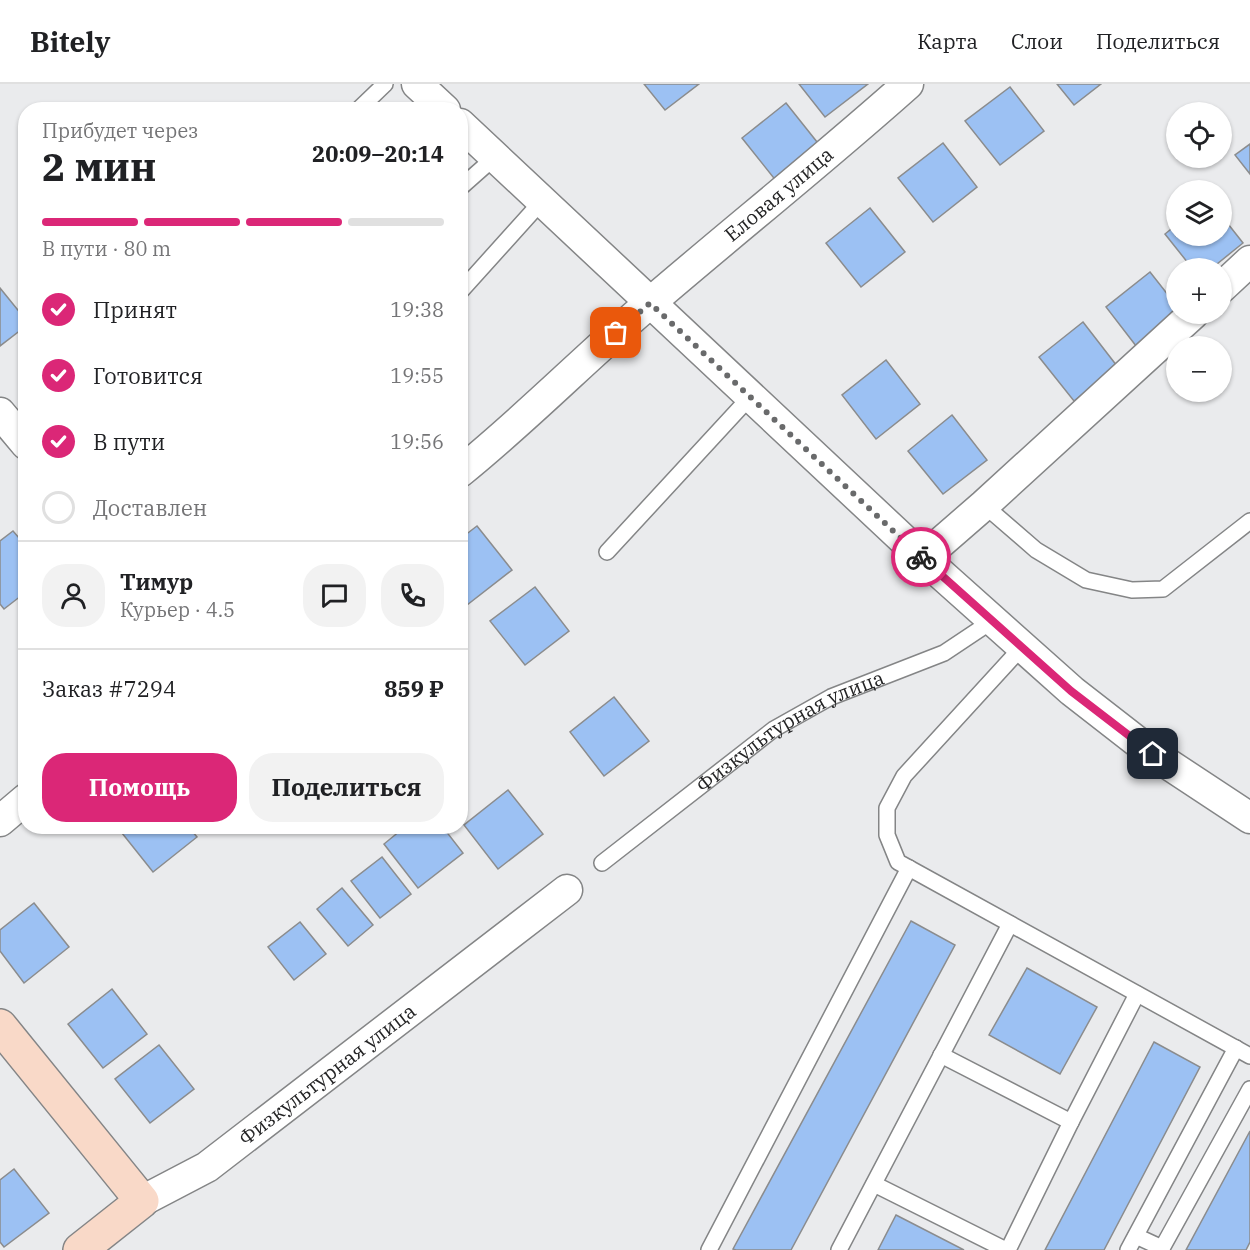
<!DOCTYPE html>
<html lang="ru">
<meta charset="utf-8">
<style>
body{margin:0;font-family:"IBM Plex Serif",serif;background:#f2f2f2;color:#202124;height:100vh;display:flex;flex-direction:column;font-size:22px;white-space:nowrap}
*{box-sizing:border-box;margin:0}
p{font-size:20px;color:#757577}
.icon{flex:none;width:33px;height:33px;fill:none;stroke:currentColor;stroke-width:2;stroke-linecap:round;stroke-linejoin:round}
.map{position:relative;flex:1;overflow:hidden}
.sheet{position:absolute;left:18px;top:18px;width:450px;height:732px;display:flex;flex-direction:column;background:#fff;border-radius:24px;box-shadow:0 2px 4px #0004}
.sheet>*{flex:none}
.tools{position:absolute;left:1166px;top:18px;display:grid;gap:12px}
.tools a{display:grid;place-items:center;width:66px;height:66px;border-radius:50%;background:#fff;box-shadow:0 2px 4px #0004;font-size:30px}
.pin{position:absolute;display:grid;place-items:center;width:51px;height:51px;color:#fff;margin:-26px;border-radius:12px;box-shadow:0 3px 9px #0006}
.courier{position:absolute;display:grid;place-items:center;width:60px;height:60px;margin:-30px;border:4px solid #db2777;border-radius:50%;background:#fff;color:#222;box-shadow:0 2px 8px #0007}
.overview em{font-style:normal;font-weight:700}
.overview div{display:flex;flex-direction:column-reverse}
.overview{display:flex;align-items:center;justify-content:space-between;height:102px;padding:0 24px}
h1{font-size:39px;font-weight:700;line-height:45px}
.bar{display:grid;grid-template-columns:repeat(4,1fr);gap:9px 6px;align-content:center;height:72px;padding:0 24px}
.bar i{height:8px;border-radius:4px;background:#e0e0e0}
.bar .selected{background:#db2777}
.bar p{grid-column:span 4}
.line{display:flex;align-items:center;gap:15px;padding:0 24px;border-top:2px solid #e0e0e0}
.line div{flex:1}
.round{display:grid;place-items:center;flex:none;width:63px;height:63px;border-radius:24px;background:#f2f2f2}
ol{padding:0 24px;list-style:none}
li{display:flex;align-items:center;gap:18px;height:66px}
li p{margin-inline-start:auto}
li .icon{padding:6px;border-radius:50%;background:#db2777;color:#fff;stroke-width:4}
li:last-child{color:#757577}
li i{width:33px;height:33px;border:3px solid #e0e0e0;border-radius:50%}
.cta{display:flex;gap:12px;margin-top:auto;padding:12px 24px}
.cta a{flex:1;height:69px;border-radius:24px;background:#db2777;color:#fff;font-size:24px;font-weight:700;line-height:69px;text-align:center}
.cta a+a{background:#f2f2f2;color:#202124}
header{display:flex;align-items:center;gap:36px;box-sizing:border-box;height:84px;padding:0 30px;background:#fff;border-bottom:2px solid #e0e0e0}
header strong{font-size:28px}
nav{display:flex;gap:33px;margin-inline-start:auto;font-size:21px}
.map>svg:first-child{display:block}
.building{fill:#9cc1f3;stroke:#8b8c8d;stroke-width:1.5}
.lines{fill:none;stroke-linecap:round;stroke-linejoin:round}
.lane-casing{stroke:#848586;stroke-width:18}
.street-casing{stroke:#848586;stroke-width:33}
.secondary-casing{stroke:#848586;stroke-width:36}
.lane{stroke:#fff;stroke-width:15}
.street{stroke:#fff;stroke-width:30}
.secondary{stroke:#f9d9c8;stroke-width:33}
.done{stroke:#696a6b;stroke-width:6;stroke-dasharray:0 10.8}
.route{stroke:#db2777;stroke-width:8}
.labels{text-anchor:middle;stroke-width:6;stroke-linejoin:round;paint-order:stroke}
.street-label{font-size:20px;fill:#242425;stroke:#eaebed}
</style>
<header>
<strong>Bitely</strong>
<nav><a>Карта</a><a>Слои</a><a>Поделиться</a></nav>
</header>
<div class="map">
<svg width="1250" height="1166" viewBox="0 0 1250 1166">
<rect width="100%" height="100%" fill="#eaebed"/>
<g class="building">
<path d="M644,0h55l-34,26z"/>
<path d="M799,0h69l-43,33z"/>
<path d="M1057,0h44l-27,21z"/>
<path d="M1010,3l34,44 -44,34 -35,-44z"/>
<path d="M786,19l35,44 -44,35 -35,-44z"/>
<path d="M943,59l34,44 -44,35 -35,-44z"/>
<path d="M1250,60v30l-15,-19z"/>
<path d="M870,124l35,44 -44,35 -35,-44z"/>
<path d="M1221,131l22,28 -31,25h-20l-27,-34 11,-9v11h45z"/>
<path d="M1150,188l26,33v9l-36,37 -34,-44z"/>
<path d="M0,204l26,32v6l-26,20z"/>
<path d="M1083,238l34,44 -43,35 -35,-44z"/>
<path d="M886,276l34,44 -44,35 -34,-44z"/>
<path d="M952,331l35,45 -44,34 -35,-43z"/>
<path d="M477,442l35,44 -45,35 -7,-9v-57z"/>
<path d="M13,447l13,15v46l-22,17 -4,-5v-63z"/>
<path d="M535,503l34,44 -44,34 -35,-44z"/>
<path d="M614,613l35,44 -45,35 -34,-44z"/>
<path d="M508,706l35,44 -45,35 -34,-44z"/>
<path d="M120,742h68l9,11 -44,35 -35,-44z"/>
<path d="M406,742h36l21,27 -45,35 -34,-44z"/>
<path d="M382,773l29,37 -31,24 -29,-37z"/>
<path d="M342,804l31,37 -25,21 -31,-37z"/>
<path d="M34,819l35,44 -45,36 -24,-32v-21z"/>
<path d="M911,837l44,24 -164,305h-55l-3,-1z"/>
<path d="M300,838l26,32 -32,26 -26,-33z"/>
<path d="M1027,884l70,39 -37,67 -71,-39z"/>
<path d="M112,905l35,45 -44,34 -35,-44z"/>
<path d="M1154,958l46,25 -96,183h-59z"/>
<path d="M159,961l35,44 -44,34 -35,-44z"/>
<path d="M1250,1047v111l-4,8h-60z"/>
<path d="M14,1085l35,44 -45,34 -4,-5v-62z"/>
<path d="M896,1131l68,35h-86z"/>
</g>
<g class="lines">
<defs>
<g id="lane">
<path d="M358,26l27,-26"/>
<path d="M460,104l35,-31"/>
<path d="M460,208l82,-91"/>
<path d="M984,421l52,45 50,30 46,10 31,-1 87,-68"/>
<path d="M607,468l143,-155"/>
<path d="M1022,563l-118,129 -17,32v27l11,27 352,194"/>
<path id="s1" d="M602,779l172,-134 57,-32 113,-44 48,-32"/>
<path d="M941,971l130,67"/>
<path d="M874,1100l132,66"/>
<path d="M1136,1152l26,12"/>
<path d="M709,1166l200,-382"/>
<path d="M839,1166l171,-326"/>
<path d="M1008,1166l63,-128 66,-128"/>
<path d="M1128,1166l108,-202"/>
<path d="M1161,1166l89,-161"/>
</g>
<g id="street">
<path d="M417,0l28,26"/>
<path d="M460,40l463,434 149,133 81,63 97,64"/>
<path d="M1221,204l29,-27"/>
<path d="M0,329l26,31"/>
<path id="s2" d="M460,388c67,-54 126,-115 191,-170 85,-73 173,-143 257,-218"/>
<path d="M923,474l61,-53 209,-191"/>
<path d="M0,737l26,-22"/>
<path id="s3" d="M142,1117l65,-34 360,-277"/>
</g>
<path id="secondary" d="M0,942l142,175 -62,49"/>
</defs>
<use href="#lane" class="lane-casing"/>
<use href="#street" class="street-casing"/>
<use href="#secondary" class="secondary-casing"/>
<use href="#lane" class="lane"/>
<use href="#street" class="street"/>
<use href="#secondary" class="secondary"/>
</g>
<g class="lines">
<path class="done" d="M616,249l34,-30 271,254"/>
<path class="route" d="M921,473l150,134 82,63"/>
</g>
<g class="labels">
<g class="street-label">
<text dy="7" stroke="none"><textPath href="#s2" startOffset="423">Еловая улица</textPath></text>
<text dy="7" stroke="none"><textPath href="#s1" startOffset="231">Физкультурная улица</textPath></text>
<text dy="7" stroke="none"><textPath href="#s3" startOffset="225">Физкультурная улица</textPath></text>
</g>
</g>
</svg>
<div class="tools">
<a><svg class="icon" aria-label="locate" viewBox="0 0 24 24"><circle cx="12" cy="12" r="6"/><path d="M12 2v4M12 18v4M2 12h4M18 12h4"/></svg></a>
<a><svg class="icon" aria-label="layers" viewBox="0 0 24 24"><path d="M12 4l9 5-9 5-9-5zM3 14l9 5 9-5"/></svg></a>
<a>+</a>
<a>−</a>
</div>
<div class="pin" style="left:616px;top:249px;background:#ea580c"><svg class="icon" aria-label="bag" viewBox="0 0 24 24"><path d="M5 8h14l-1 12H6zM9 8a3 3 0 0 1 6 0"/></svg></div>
<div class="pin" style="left:1153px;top:670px;background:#1f2937"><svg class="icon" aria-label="home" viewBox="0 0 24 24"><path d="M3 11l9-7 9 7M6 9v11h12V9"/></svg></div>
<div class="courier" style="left:921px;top:473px"><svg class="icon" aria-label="bike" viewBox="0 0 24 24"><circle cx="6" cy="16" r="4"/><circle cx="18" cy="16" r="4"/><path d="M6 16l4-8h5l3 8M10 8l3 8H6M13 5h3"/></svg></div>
<section class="sheet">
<div class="overview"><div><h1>2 мин</h1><p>Прибудет через</p></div><em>20:09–20:14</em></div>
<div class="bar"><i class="selected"></i><i class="selected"></i><i class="selected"></i><i></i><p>В пути · 80 m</p></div>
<ol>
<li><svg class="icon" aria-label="check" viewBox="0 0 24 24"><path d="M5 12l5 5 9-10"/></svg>Принят<p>19:38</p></li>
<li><svg class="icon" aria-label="check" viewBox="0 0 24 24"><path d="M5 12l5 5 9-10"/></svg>Готовится<p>19:55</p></li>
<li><svg class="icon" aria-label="check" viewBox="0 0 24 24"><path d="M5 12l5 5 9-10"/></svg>В пути<p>19:56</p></li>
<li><i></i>Доставлен</li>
</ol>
<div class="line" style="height:108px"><a class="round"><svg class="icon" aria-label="person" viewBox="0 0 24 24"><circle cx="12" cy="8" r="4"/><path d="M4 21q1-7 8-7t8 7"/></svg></a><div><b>Тимур</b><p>Курьер · 4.5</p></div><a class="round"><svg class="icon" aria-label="chat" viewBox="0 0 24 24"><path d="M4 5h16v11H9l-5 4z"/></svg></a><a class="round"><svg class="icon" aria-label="phone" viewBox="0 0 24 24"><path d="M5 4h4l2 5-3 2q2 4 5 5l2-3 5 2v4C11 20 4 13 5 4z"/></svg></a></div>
<div class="line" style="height:78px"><div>Заказ #7294</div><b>859 ₽</b></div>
<div class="cta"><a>Помощь</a><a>Поделиться</a></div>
</section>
</div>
